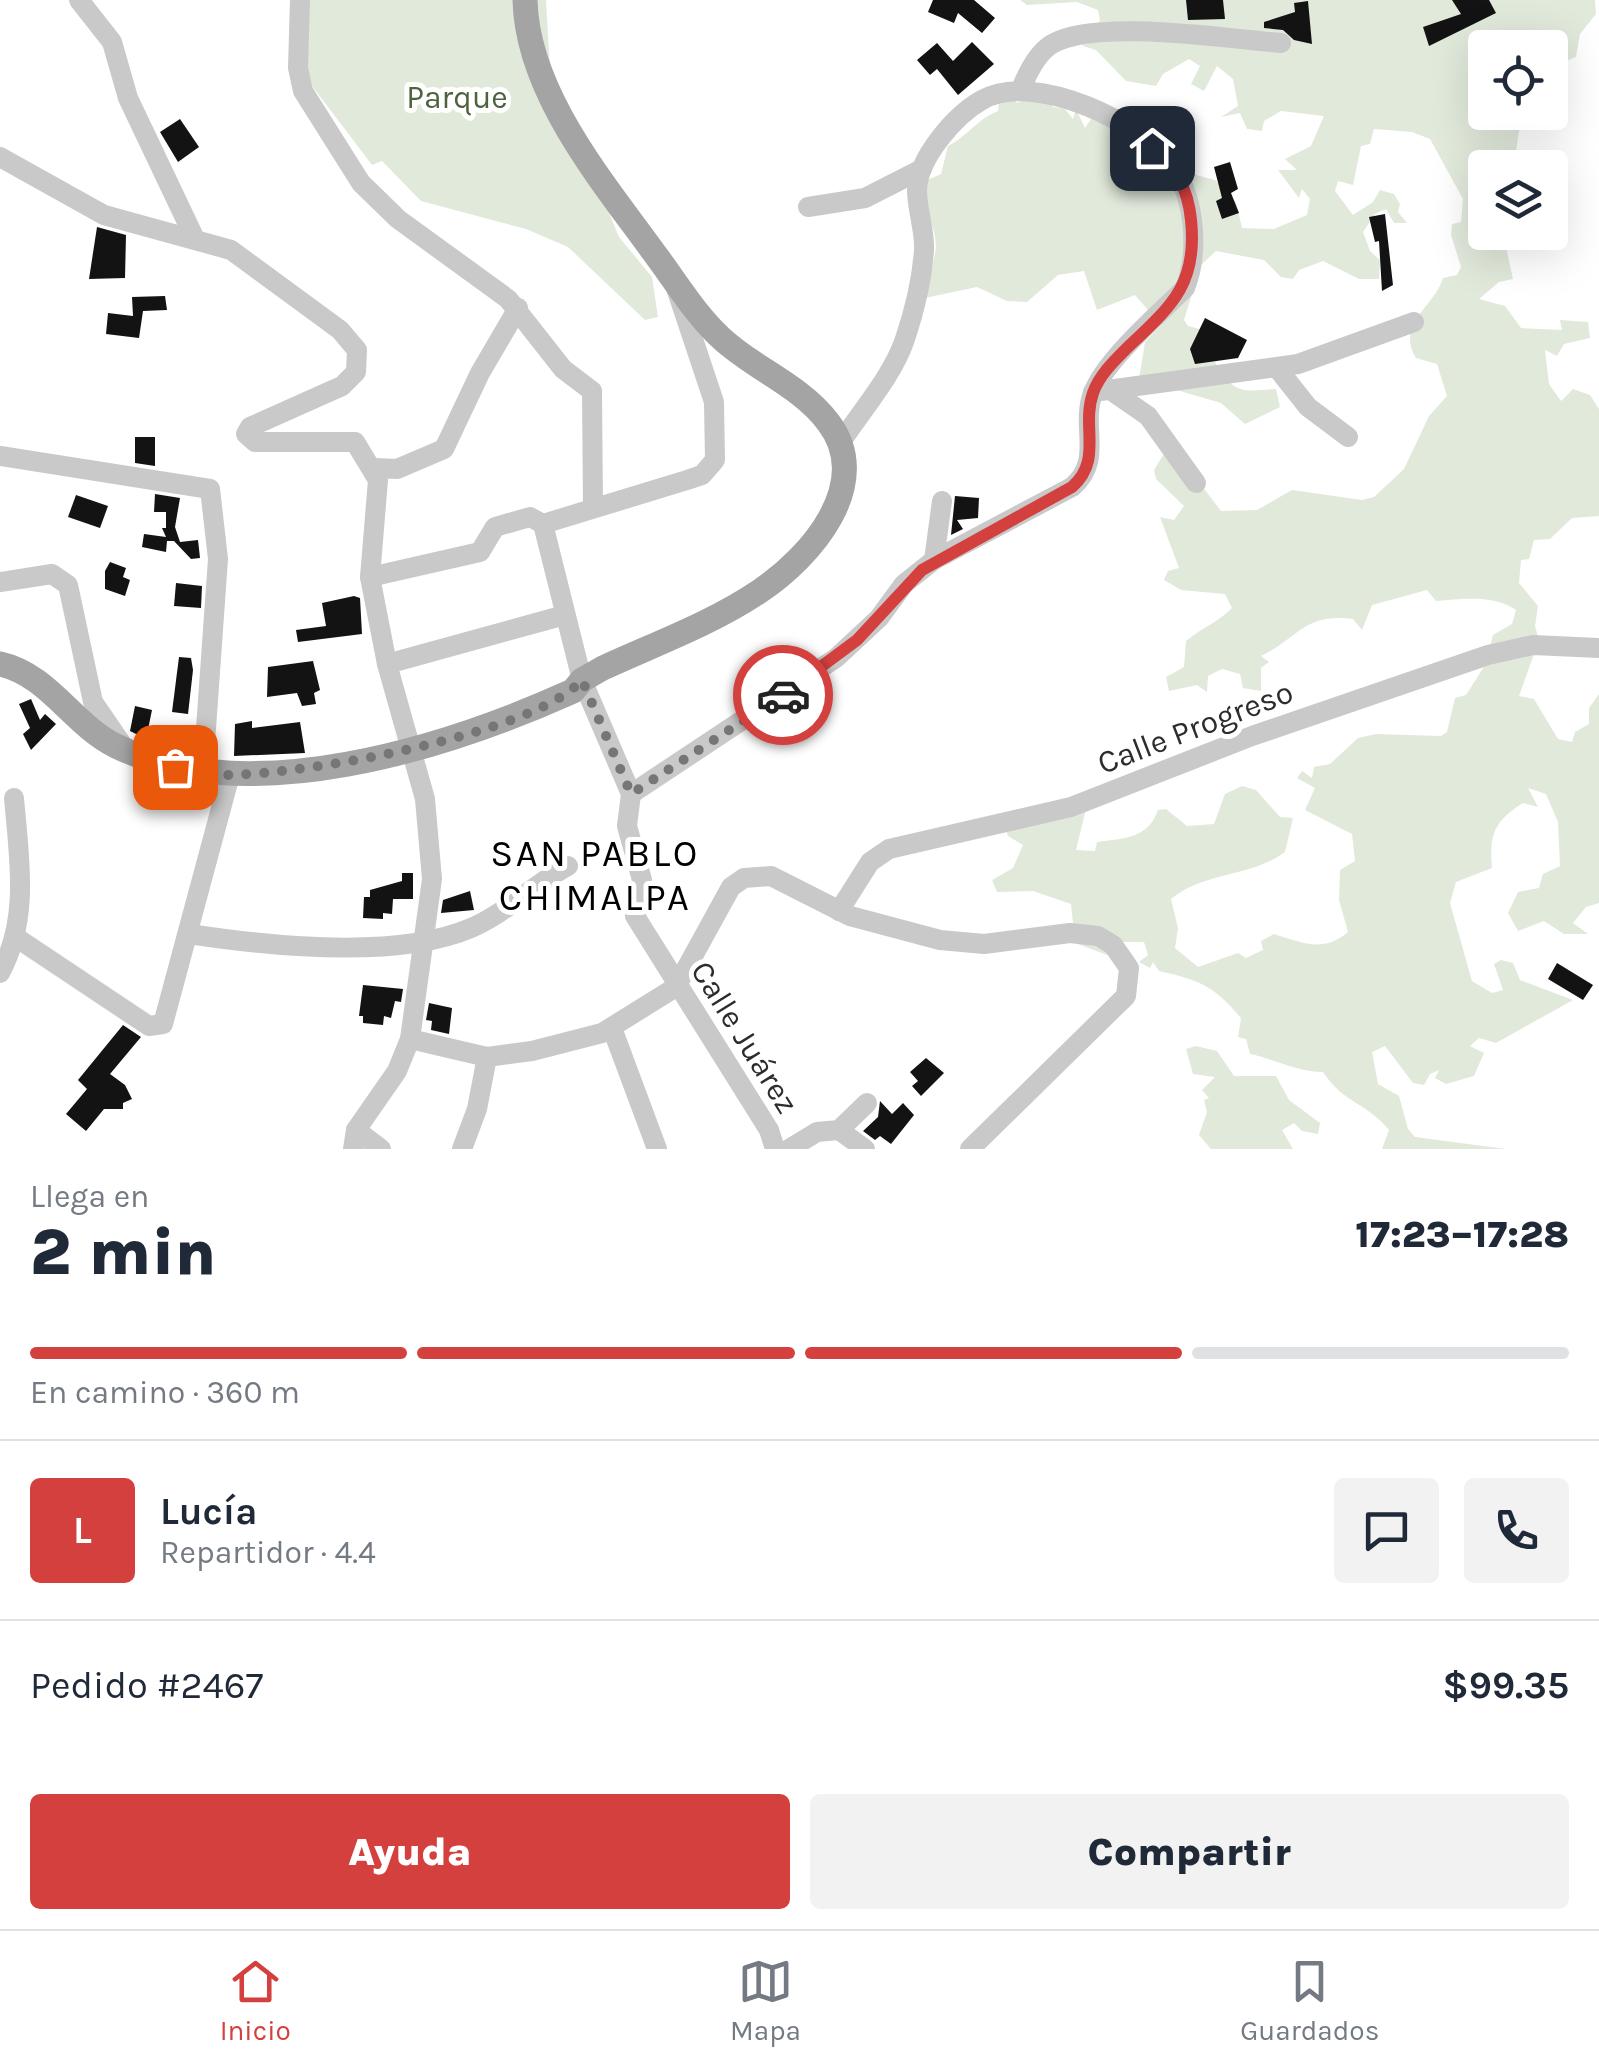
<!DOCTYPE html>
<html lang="es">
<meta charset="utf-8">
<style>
body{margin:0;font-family:Karla,sans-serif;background:#f2f2f3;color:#1f2937;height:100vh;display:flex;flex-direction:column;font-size:38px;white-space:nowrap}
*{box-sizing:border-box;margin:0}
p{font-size:32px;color:#747a83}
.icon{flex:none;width:55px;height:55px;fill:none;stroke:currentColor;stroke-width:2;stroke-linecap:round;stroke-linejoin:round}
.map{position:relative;height:1149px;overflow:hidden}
.panel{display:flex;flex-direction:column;background:#fff;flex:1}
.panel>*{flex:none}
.buttons{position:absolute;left:1468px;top:30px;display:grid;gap:20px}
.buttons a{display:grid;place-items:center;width:100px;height:100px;border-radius:10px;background:#fff;box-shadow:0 10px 40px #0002;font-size:50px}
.pin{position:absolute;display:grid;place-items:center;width:85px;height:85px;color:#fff;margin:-42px;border-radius:20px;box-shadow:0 5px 15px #0006}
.courier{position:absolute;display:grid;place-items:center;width:100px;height:100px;margin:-50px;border:8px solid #d4403d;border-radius:50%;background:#fff;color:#222;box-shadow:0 2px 12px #0007}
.summary em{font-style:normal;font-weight:800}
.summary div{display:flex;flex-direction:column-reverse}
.summary{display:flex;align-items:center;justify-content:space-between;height:170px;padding:0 30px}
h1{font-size:65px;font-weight:800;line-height:75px}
.bar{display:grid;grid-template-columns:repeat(4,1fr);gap:15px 10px;align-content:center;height:120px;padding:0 30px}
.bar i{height:12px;border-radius:8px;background:#e0e1e3}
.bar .active{background:#d4403d}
.bar p{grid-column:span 4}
.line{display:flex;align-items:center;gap:25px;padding:0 30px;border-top:2px solid #e0e1e3}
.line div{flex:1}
.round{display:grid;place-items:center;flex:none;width:105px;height:105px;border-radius:10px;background:#f2f2f3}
.primary-button{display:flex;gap:20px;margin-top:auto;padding:20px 30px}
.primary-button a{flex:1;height:115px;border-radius:10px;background:#d4403d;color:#fff;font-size:40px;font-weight:800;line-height:115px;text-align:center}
.primary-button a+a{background:#f2f2f3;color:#1f2937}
.tabs{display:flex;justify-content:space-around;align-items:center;height:140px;border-top:2px solid #e0e1e3;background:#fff;font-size:28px;color:#747a83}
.tabs a{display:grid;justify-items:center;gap:5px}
.tabs .active{color:#d4403d}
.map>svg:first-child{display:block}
.green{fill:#e1e9db}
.building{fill:#131313}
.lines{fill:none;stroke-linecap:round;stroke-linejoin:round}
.minor{stroke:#c9c9c9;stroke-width:20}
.major{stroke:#a4a4a4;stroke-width:25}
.done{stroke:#767676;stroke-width:10;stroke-dasharray:0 18}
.route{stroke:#d4403d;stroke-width:12}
.labels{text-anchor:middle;stroke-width:10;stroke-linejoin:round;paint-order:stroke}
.park-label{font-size:32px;fill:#4c633e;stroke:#fff}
.street-label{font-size:32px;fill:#2c2c2c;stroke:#fff}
.quarter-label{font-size:38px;letter-spacing:2.5px;fill:#000;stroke:#fff}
</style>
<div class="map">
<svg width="1599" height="1149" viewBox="0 0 1599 1149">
<rect width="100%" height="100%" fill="#fff"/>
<g class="green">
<path d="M292,0h254l4,70 69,167 33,40 6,40 -13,3 -77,-73 -42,-18 -105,-28 -39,-40 -10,4 -81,-107z"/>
<path d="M1020,0h575l1,14 -16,20 -4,23 -23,9 -3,6v-24h-65v64l37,1 -6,38 7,9 -2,7 -36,1v64l28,1 -7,14 7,32 -14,3 -20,17 26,7 16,22 41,2 -2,-10 28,2 2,16 -26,6 -7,12 -12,-6 4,34 12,17 12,-12 17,6 9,14v107l-27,2 -22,21 -16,1 -5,19 -8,1 -2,23 19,23 -3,20 4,14 -20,56 15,3 24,40 14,3 3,-10 14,-8v-16l10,-14v209l-13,4 -13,16 15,11h-24l-20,-13 -26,10 -10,-18 10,-21 21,-4 4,-14 17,-8 -2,-44 -12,-28 -18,-6 10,19 -15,-4c-29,18 -34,32 -31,65l-36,14 -6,21 22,78 20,12 11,-3 -9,-26 7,-4 12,3 7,17 53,20 -77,43 -17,-5 -9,8 14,7 -10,23 -28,8 -11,-6 4,-8 -9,4 -6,11 -11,-2 -28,-37 -13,6 6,32 21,12 9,33 7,8 91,12h-124l7,-19c-23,-28 -45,-26 -66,-58 -27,0 -48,-13 -73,-18l-4,-15 -8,-2 3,-19c-27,-32 -41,-38 -82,-47l-6,-9 -3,6 -11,-6 9,-7 -4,-13h-25l-12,13 -32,-12 -4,-39 -38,-13 -36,1 -5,-12 21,-12 10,-23 -15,-9 -2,-6 80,-21 -10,41 19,1 2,-9c27,-4 51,-3 61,-32l8,-1 21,17 27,-2 11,-30 17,-8 14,4 24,27 13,1 -8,34c-34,25 -82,20 -114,47l7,29 -3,20 23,19 40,-14 8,5 17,-8 -2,-9 13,-7c29,9 49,19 74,-2l-9,-32 1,-30 15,-9 -3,-27 -47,-24 10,-22 -18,-10 5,-7 10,7 2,-11 16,-3 28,-26 18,-4 65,2 6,-4 8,-34 11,-3 19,-30 8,-30 19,-11 4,-14c-23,-16 -54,-11 -80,-9l-9,-11 -55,15 -10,25 -9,-11c-49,-6 -53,18 -92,37l8,6 -8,6v23l-18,-3 -3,-14 -18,-5 -14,7 -1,16 -10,-7 -28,6 -3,-14 18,-10 2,-26c16,-13 32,-19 46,-33l-7,-14 -44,-4 -17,-10 4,-9 11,-3 -19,-51 14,3 10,-14 -28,-27 -2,-9 16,-26 51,67 36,-1 35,-20 70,10 12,-3 30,-28 25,-53 18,-20 -10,-32 -21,-6c-21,-34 19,-52 27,-80l14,-3 4,-8 -10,-32 1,-11 9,-2 2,-23 -33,-60 -18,-7 -38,-3 -4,15 -9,2 -8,39 -15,-4 -3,10 18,24 20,-13 7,-12 14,4 6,10 -2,8 9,11h-13l-8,-14 -11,5 -12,18 7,19 10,9 -1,19h-20l-36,-18 -24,9 -6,9 -12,-2 -17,-17 -48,-9 -15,14 -17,55 4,6 31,8 1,21 -5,7c19,32 26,30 61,27l4,18 -35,17 -24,-21 -82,-24 6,-37 16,-17 -26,-30 -38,15 -13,-39 -26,4 -31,27 -20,-1 -30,-14 -52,11c11,-54 21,-54 -10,-105l10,-12 16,-7 7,-28c20,-10 28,-26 50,-35l2,-18 10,2 7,8 25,-10 11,14 12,2 8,10 3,-10 9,19 6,-9 35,3 39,34 11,-9 20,28 19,5 21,22 6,26 32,1 33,-14 3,-16 -8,-10 -3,9 -21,-28h19l-12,-11 26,-13 13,-30 -43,-5 -17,10 -2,10 -15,-2 -7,-16 -19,4 17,-11 -5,-27 -16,-13 -13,25 -13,-7 9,-18 -11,-7 -26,15 -7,12 -30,-5 -30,-31 -13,-4 -3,-9 20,-16 -2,-11 -21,-8 -50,3z"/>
<path d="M1196,1046l21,5 17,25h42l13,24 31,23 -2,11 -16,-3 -8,-8 -12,7 11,19h-82l-12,-14 8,-23 -3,-12 5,-2 -7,-8 13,-13 -22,-3 -7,-25z"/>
</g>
<g class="building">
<path d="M933,0h41l21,18 -13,15 -24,-20 -4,10 -26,-11z"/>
<path d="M1186,0h37l2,19 -37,1z"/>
<path d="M1452,0h37l7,13 -67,33 -6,-19 38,-13z"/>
<path d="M1308,1l4,43 -18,-4 -11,-10 -19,-2v-6l31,-10 -1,-9z"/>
<path d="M972,42l22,22 -36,31 -21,-26 -7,6 -13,-15 20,-17 16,18z"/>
<path d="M180,119l19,28 -21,15 -18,-30z"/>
<path d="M1230,162l8,27 -7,4 8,20 -17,6 -6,-18 6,-3 -8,-31z"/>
<path d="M1385,214l8,71 -11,6 -3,-50 -4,1 -6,-25z"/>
<path d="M97,227l29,8 -1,43 -36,1z"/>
<path d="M165,296l2,14 -24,1 -4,27 -33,-4 2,-21 25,3 -1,-19z"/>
<path d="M1205,318l42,22 -9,18 -43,6 -5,-15z"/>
<path d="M135,437h20v29l-20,-3z"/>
<path d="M155,494l25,4 -5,29 5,15 18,-2 2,18 -9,1 -17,-18h-7l-1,11 -24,-5 2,-13 22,3 -4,-9h4v-16h-12z"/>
<path d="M76,495l32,11 -8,22 -32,-11z"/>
<path d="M955,496l24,2 -1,20 -21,2 6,9 -12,6z"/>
<path d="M110,562l16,6 -3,9 7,3 -5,16 -20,-7v-18z"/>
<path d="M176,583l26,3 -1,22 -27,-2z"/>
<path d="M354,596l6,2 2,36 -64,8 -2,-12 30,-4 -4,-23z"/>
<path d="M179,657l12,1 2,12 -5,44 -16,-2z"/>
<path d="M313,661l7,29 -6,3 2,11 -14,2 -5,-13 -30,4 1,-30z"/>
<path d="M31,699l9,21 5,-6 11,10 -25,26 -8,-16 7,-6 -11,-24z"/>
<path d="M135,706l17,4 -6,29 -16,-8z"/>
<path d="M252,721v7l48,-6 5,31 -71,3 1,-32z"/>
<path d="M402,873h11v26h-20l-1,15 -9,-1v6l-20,-1 1,-21h6v-7l32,-9z"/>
<path d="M470,891l4,19 -33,3 2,-13z"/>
<path d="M1557,963l36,22 -10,15 -35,-21z"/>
<path d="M363,985l40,4 -2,13 -6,-1 -4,17 -7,-2 -1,9 -20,-2v-7h-4z"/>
<path d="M429,1003l23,5 -3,26 -18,-4 1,-9 -6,-1z"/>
<path d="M123,1025l18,12 -31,37 15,11 7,14 -9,4v6h-19l-18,22 -20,-17 21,-25 -9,-9z"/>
<path d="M926,1058l18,15 -23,23 -9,-10 6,-5 -8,-9z"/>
<path d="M880,1101l12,13 11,-11 11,12 -23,29 -11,-8 -5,4 -12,-9 15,-14z"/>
</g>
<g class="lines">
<g class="minor">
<path d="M79,0l33,42 16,56 67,141"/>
<path d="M300,0l-2,68 5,23 58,92 37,36 110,80 55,70 29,22 1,117"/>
<path d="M1022,87c6,-15 15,-34 30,-43 44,-26 176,-5 229,-1"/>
<path d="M0,157l104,58 127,35 109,80 17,20 -1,22 -14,14 -92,41 -4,7 9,8h100l23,38 -8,97 17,87 38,135 7,80 -22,160 -13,32 -41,59 -3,19"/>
<path d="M808,207l57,-9 57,-29"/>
<path d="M1277,368l31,39 40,30"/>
<path d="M1109,389l39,27 48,67"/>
<path d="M1093,392l205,-28 116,-42"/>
<path d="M0,456l210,33 8,70 -15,212"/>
<path d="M374,468l23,1 47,-20 36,-76 38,-65"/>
<path d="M543,524l39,156 49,114 -4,32 15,54 -7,36 134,214 6,19"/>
<path d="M543,524l144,-44 15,-5 13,-15 -1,-58 -39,-117"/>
<path d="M934,560l8,-59"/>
<path d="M370,577l110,-25 15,-25 35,-10 13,7"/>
<path d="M0,582l52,-8 16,11 25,117 28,41"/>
<path d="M387,664l178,-49"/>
<path d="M631,794l205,-136 43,-40 25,-34 30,-24 138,-73c32,-27 8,-60 21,-94 12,-33 66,-79 92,-105 14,-35 10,-86 -10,-118 -29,-47 -141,-100 -193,-70 -27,15 -64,58 -65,90 0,20 8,40 7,60 -2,29 -10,62 -19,89 -12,36 -43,71 -64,103"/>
<path d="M839,911l31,-49 19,-13 182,-42 181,-71 236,-81 45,-10 66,3"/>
<path d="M189,934c79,12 207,26 282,-6 35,-15 63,-44 97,-62"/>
<path d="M17,938l132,88 14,-2 67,-249"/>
<path d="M0,973c30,-55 19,-115 14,-175"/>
<path d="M612,1028l45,121"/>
<path d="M410,1039l77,18 45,-6 70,-18 74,-46 55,-100 13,-9 27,-2 79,40 90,24 44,4 86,-11 28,3 15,9 16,23 -3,28 -156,153"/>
<path d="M356,1130l25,19"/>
<path d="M839,1130l26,19"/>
<path d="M462,1149l15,-40 10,-52"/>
<path d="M789,1149l28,-17 22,-2 28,-27"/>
</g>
<path class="major" d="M0,664c49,11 72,60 116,82 133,65 330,2 457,-55l9,-11 21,-12c52,-24 110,-45 157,-77 51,-34 115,-108 68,-169 -28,-37 -74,-53 -107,-84 -26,-24 -45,-56 -66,-84 -52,-72 -128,-161 -130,-254"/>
</g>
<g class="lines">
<path class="done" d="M175,767c18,3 36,8 54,8 76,-1 304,-40 353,-95l49,114 152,-99"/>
<path class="route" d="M783,695l74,-55 65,-70 150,-83c31,-27 9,-60 21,-94 6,-17 19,-30 32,-43 45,-43 73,-64 66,-130 -3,-31 -15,-53 -39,-72"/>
</g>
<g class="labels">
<g class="park-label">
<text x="457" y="108">Parque</text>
</g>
<g class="street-label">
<text transform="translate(1195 727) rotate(-21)" y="11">Calle Progreso</text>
<text transform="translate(745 1037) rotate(58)" y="11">Calle Juárez</text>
</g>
<g class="quarter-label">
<text x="595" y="866">SAN PABLO<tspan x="595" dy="44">CHIMALPA</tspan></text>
</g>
</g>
</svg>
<div class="buttons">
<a><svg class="icon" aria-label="locate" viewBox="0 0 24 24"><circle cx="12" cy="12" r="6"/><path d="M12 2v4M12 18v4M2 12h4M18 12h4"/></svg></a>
<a><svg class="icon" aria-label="layers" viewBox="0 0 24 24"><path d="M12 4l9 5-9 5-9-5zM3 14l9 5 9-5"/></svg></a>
</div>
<div class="pin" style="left:175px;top:767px;background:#ea580c"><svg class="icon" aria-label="bag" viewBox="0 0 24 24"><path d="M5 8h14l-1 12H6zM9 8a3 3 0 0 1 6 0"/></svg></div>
<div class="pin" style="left:1152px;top:148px;background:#1f2937"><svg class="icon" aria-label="home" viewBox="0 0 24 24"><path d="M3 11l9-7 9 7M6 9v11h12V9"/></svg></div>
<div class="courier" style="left:783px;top:695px"><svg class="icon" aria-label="car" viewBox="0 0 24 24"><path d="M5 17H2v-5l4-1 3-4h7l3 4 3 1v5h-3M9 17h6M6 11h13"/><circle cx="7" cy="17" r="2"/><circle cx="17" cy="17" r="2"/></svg></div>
</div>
<section class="panel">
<div class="summary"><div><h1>2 min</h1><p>Llega en</p></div><em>17:23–17:28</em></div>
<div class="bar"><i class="active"></i><i class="active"></i><i class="active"></i><i></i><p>En camino · 360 m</p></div>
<div class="line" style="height:180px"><b class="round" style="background:#d4403d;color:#fff">L</b><div><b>Lucía</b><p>Repartidor · 4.4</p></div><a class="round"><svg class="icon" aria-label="chat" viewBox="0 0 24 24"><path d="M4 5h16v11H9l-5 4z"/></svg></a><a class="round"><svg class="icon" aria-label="phone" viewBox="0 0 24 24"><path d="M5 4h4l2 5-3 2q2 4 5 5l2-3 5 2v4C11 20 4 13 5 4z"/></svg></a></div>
<div class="line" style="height:130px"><div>Pedido #2467</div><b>$99.35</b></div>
<div class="primary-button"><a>Ayuda</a><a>Compartir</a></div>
</section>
<nav class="tabs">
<a class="active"><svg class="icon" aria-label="home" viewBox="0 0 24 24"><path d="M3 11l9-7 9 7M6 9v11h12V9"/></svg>Inicio</a>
<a><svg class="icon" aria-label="map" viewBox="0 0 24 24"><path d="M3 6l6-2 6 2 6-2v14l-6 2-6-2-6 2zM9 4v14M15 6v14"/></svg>Mapa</a>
<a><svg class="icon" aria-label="saved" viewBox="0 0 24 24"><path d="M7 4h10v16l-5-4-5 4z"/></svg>Guardados</a>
</nav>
